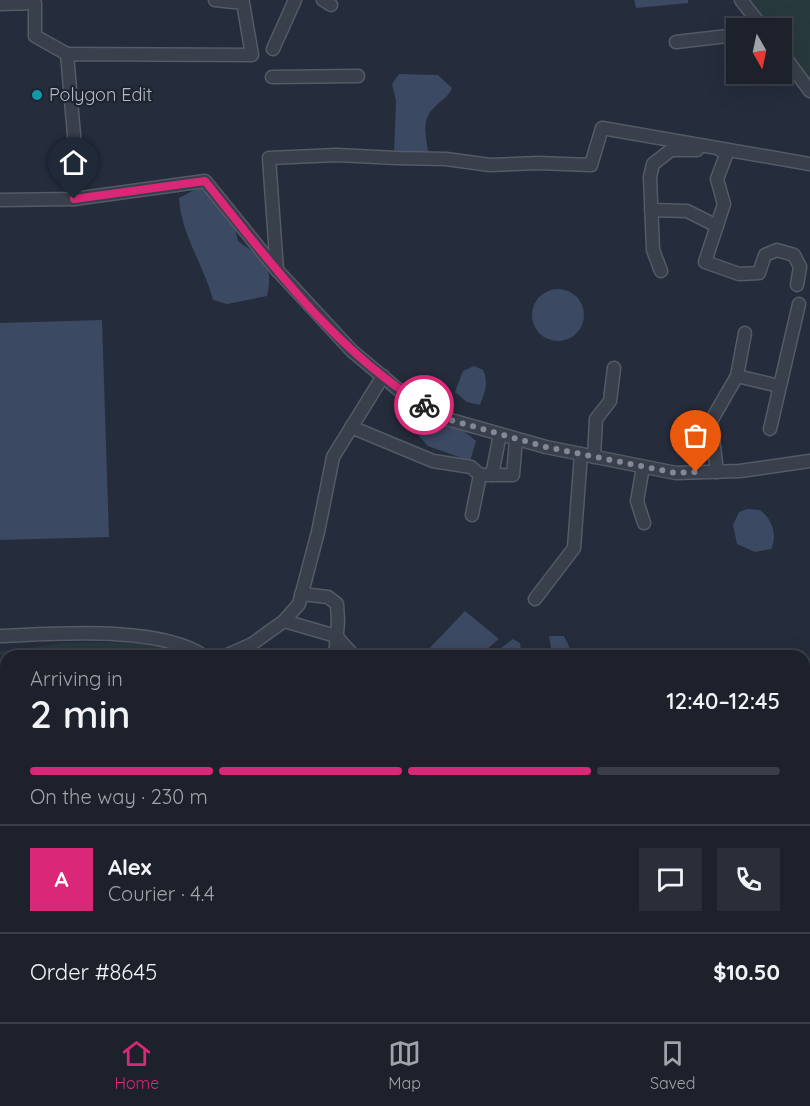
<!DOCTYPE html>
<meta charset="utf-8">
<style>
body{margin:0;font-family:Quicksand,sans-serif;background:#292e38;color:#f1f3f6;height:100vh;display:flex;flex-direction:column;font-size:22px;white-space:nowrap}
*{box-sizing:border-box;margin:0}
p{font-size:20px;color:#a0a3a9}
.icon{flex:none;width:33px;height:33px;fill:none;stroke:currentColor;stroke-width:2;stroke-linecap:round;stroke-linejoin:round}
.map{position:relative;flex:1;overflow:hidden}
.drawer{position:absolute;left:0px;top:650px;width:810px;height:374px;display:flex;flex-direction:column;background:#1c212c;border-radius:18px 18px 0 0;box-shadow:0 6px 24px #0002,0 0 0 2px #3a3e48}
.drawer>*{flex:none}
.needle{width:39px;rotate:171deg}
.controls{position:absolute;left:726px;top:18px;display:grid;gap:12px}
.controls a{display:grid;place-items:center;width:66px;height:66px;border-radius:0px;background:#1c212c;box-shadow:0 6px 24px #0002,0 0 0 2px #3a3e48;font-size:30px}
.pin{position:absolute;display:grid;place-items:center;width:51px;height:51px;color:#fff;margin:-62px -26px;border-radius:50% 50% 50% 0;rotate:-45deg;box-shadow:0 0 6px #0007}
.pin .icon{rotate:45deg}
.courier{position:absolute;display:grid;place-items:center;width:60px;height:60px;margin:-30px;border:4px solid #db2777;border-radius:50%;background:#fff;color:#222;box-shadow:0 2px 8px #0007}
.head em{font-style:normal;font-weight:600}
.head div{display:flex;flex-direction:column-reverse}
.head{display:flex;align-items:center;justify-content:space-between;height:102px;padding:0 30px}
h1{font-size:39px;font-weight:600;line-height:45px}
.bar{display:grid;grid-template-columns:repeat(4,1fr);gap:9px 6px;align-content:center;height:72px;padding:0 30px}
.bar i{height:8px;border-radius:4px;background:#3a3e48}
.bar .current{background:#db2777}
.bar p{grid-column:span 4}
.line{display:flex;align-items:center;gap:15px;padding:0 30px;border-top:2px solid #3a3e48}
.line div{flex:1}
.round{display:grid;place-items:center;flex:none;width:63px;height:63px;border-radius:0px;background:#292e38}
.tab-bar{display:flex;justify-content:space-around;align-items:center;height:84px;border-top:2px solid #3a3e48;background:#1c212c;font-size:16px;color:#a0a3a9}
.tab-bar a{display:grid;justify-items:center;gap:3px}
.tab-bar .current{color:#db2777}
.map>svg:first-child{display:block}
.green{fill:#28393d}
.water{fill:#3c4963}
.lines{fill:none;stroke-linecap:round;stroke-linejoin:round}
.street-casing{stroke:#545a66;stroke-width:15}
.street{stroke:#393f4b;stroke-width:12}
.done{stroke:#838896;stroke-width:6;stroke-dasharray:0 10.8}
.route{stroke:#db2777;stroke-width:8}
.culture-dot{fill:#0f9aa8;stroke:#1e2430;stroke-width:2}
.labels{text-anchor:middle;stroke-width:4.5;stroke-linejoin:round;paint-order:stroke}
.poi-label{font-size:18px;fill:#b5bac7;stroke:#1e2430;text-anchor:start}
</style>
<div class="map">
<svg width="810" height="1022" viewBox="0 0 810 1022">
<rect width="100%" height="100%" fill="#252c3b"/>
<g class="green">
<path d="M742,0h68v88l-28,-37v-23h-18z"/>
<path d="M63,643c34,0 94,-5 122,12l-142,1 -2,-7 -41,6v-3z"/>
<path d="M6,682v268h-6v-267z"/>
<path d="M6,954v63h50v5h-56v-67z"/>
<rect x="65" y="1017" width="124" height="5"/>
</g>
<g class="water">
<path d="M634,0h54v3l-52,5z"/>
<path d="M399,74l39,1 14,13c-3,7 -7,10 -13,15 -18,15 -14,26 -11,48l-15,2 -19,-1 2,-51 -4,-17z"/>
<path d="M205,188l30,40 3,13c6,5 21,13 24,17 9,11 8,26 5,38l-40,8 -14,-4c-9,-35 -32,-65 -34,-102l15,-8z"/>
<circle cx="558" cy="315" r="26"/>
<path d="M102,320l7,217 -109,3v-217z"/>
<path d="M474,366l9,4c6,12 2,22 -3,35l-13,-3 -12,-10 8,-21z"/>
<path d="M434,422c17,0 30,8 42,19l-6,20 -42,-15 -9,-10 4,-8z"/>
<path d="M747,509l13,1c12,9 18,26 11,39l-16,3 -18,-8 -4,-19 6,-13z"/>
<path d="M465,611l34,28 -19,16h-57z"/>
<path d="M549,636h15l9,19h-21z"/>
<path d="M513,639l7,4 2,12h-30z"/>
<path d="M804,805l6,3v38l-6,2z"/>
<path d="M810,964v42l-6,-2v-38z"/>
<path d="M0,966h6v51h31v5h-37z"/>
</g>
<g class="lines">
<defs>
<g id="street">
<path d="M323,0l8,5"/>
<path d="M741,0l22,28"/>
<path d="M0,4l35,-1v33l32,18"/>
<path d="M676,42l60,-7"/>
<path d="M273,49l22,-49"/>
<path d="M782,53l28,38"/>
<path d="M272,77l86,-1"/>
<path d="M720,150h8l-11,29 7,25 -19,58 34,12 20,-1 6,-18 12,-5 17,5 6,12 -3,18"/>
<path d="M74,199v-64l-7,-81 185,1 -9,-52 -28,-3"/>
<path d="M0,200l74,-1 131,-18 72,89 75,81 48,40 47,28 99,28 130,26 64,-2 70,-10"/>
<path d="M651,210l36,1 30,15"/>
<path d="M277,270l-8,-112 68,-3 60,3 49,1 44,6 48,-2 53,2 11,-37 208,36"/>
<path d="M661,271l-8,-21 -3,-73 3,-13 18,-14h26"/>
<path d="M737,376l42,10"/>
<path d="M351,427l82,34 38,6 9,8 -8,40"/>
<path d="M770,429l29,-125"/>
<path d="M594,457l2,-38 14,-18 4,-33"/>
<path d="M643,467l-6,34 7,22"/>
<path d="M717,472l-6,-51 26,-45 8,-43"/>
<path d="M480,475h33l3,-36"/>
<path d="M492,475l8,-41"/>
<path d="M301,594l27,3 9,7 1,17 -3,35"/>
<path d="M535,599l39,-51 7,-94"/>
<path d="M284,621l52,15 18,20"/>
<path d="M0,636c53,-2 159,-11 204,20"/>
<path d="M225,656l27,-12 32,-23 15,-17 19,-72 15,-75 50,-81"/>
<path d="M271,1017v5"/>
<path d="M335,1017v5"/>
<path d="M632,1017l1,5"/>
<path d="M201,1022v-5"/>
<path d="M459,1022v-5"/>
<path d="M521,1022l1,-5"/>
<path d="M747,1022l1,-5"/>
</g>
</defs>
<use href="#street" class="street-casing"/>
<use href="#street" class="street"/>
</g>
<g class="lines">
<path class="done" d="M424,405l23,14 99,28 130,26 20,-1"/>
<path class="route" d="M74,199l131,-18c64,80 130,170 219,224"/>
</g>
<circle class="culture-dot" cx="37" cy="95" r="6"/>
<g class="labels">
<g class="poi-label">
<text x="49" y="101">Polygon Edit</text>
</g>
</g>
</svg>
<div class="controls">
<a><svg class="needle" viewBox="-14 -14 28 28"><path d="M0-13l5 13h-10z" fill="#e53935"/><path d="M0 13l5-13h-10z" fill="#a0a3a9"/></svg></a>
</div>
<div class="pin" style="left:696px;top:472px;background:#ea580c"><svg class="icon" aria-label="bag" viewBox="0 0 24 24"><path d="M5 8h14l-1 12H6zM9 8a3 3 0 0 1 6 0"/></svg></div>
<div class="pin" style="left:74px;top:199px;background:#1f2937"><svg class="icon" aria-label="home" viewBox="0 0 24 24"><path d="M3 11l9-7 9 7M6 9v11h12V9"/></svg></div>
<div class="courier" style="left:424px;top:405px"><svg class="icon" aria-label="bike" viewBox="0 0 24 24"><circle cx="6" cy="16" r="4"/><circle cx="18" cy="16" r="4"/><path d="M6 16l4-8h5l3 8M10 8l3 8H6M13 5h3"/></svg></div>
<section class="drawer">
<div class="head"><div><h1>2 min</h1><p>Arriving in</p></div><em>12:40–12:45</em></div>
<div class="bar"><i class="current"></i><i class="current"></i><i class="current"></i><i></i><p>On the way · 230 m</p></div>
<div class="line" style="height:108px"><b class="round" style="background:#db2777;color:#fff">A</b><div><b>Alex</b><p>Courier · 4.4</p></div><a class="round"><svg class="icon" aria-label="chat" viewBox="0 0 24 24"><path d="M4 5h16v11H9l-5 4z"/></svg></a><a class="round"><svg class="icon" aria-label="phone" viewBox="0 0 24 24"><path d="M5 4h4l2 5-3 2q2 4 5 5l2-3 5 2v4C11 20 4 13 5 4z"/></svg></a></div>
<div class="line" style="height:78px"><div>Order #8645</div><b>$10.50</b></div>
</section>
</div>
<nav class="tab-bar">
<a class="current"><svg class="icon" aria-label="home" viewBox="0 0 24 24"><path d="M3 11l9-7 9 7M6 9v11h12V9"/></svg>Home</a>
<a><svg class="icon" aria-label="map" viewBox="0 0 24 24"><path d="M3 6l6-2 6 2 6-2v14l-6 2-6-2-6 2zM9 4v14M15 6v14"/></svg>Map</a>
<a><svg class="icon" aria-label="saved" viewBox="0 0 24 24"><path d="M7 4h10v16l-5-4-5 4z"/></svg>Saved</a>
</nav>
